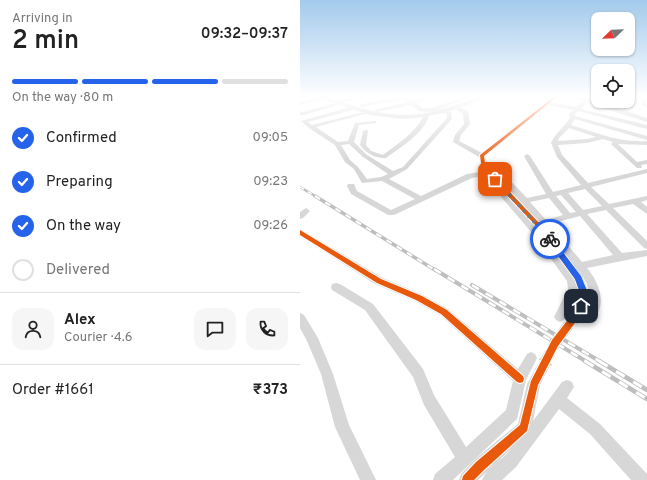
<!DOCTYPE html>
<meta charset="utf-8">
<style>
body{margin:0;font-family:Overpass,sans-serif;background:#f6f6f6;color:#222;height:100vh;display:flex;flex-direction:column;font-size:15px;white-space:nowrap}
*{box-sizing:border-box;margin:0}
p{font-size:13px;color:#767676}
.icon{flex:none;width:22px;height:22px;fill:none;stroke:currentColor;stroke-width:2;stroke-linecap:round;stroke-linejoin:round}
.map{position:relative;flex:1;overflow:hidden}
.panel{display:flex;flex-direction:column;background:#fff;width:300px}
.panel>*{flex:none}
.needle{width:26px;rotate:247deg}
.tools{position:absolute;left:291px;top:12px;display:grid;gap:8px}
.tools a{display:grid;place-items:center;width:44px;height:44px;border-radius:8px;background:#fff;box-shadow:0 1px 3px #0004;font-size:20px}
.pin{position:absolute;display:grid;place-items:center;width:34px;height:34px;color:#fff;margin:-17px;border-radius:8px;box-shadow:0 2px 6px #0006}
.courier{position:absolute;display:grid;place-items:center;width:40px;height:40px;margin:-20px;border:3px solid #2563eb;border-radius:50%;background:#fff;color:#222;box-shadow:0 1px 5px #0007}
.overview em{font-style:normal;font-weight:600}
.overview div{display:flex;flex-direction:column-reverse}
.overview{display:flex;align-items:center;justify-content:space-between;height:68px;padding:0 12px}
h1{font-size:26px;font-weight:600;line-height:30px}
.bar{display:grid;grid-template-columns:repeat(4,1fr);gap:6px 4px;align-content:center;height:48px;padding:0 12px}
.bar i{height:5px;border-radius:3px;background:#e0e0e0}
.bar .selected{background:#2563eb}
.bar p{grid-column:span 4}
.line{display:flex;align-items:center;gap:10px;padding:0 12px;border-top:1px solid #e0e0e0}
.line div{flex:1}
.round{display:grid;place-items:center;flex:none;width:42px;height:42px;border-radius:12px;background:#f6f6f6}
ol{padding:0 12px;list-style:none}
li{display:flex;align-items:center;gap:12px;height:44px}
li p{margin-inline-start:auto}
li .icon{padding:4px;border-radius:50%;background:#2563eb;color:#fff;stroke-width:4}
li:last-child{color:#767676}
li i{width:22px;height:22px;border:2px solid #e0e0e0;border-radius:50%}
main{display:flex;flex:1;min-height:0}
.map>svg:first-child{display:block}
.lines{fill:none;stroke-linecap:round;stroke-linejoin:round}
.minor-tunnel-far1{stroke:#d6d6d6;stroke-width:11;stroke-dasharray:11 5.5;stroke-linecap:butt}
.minor-tunnel{stroke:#d6d6d6;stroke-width:14;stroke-dasharray:14 7;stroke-linecap:butt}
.minor{fill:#d7d7d7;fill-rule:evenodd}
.tertiary{fill:#d7d7d7;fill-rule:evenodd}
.rail-far3-casing{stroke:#bebebe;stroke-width:2.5}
.rail-far2-casing{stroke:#bebebe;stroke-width:3.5}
.rail-far1-casing{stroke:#bebebe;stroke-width:4}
.rail-casing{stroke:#bebebe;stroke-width:4.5}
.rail-far3{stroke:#fff;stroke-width:1.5;stroke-dasharray:4.5;stroke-linecap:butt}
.rail-far2{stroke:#fff;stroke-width:2;stroke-dasharray:6;stroke-linecap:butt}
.rail-far1{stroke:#fff;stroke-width:2.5;stroke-dasharray:8;stroke-linecap:butt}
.rail{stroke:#fff;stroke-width:3;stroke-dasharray:10;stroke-linecap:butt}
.cycleway-casing{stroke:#fff;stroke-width:2}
.cycleway{fill:#e8590c;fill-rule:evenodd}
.route{fill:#2563eb}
.done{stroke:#7a7a7a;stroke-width:4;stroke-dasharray:0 7.2}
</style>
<main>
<section class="panel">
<div class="overview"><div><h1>2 min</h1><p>Arriving in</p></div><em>09:32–09:37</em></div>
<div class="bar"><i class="selected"></i><i class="selected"></i><i class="selected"></i><i></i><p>On the way · 80 m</p></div>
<ol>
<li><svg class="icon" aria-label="check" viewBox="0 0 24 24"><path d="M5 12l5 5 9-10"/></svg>Confirmed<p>09:05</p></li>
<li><svg class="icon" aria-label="check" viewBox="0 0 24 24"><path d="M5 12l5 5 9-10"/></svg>Preparing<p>09:23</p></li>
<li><svg class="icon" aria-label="check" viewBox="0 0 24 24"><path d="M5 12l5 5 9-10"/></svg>On the way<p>09:26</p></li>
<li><i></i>Delivered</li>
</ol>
<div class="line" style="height:72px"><a class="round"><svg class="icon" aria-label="person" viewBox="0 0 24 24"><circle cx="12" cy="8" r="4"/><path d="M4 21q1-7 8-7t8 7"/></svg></a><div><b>Alex</b><p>Courier · 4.6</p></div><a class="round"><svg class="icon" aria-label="chat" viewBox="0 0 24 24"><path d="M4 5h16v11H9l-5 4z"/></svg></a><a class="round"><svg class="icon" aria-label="phone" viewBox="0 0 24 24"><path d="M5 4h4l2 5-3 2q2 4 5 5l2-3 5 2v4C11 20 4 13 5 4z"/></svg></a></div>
<div class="line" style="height:52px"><div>Order #1661</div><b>₹373</b></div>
</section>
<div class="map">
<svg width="347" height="480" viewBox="0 0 347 480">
<rect width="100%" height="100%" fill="#fff"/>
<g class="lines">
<path class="minor-tunnel-far1" d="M245,362l10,-19 22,-29"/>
<path class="minor-tunnel" d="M245,363l1,-2"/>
<g class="minor">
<path d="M29,96h6l-35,9v-2z"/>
<path d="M66,96h8l-33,6v2l-36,11h-5v-4l3,1 36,-10v-2z"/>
<path d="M101,96h6l6,5 17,-5h5v1l-19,6 6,5h9l37,-12h5l-34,13 12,3 1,7 -45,50 -18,10 32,17 46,-22 18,-3 -6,-14 -26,-15 2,-7 9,-11 -1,-10 -7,-5v-2h4l8,5 2,12 -9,11 -2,6 23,12 72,-57h4l-7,6 25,5 7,-6 -18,-5c16,-3 64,16 82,22v4l-60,-19 -6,6 66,16v4l-69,-18 -3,3v2l72,20v4l-72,-21 -4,6c26,8 49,18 76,16v4l-29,-1 19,18 10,-2v4l-6,1 1,2 -1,1h-4l-25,-23 -1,-1 2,-2 -10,-3 -16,4 -29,2 4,10 26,28 59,-14v4l-56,14 18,17 38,-8v4l-6,2 6,5v7l-14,-10 -20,4 34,33v8l-3,-1 -38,-38 -19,4 35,39 25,-3v6l-60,12c11,13 21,35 7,50 -3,4 -6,5 -11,3l-2,-3 7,-9 2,-8 -9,16 -4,2 -4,-2 -2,-3 10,-16 -3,-8 -14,30 -4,2 -4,-2 -2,-3 14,-28 -1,-8 -34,-47 -44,-51 -1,-2 4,-2 -4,-4 -16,3 -78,37h-6l-37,-21 -4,-8 1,-2h6l3,7 34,19 24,-11 -33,-18 -20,2 -8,-14 -9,-7 -10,-17 -26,-17 -8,-7 53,-15 3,2 -1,1 -48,13 4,3 56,-14v2l-52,14 22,15 10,-1 7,-18 21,-2v2l-17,2 -5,17 13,13 26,16 10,-4 44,-49v-4l-3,-1 -25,-2 -8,-6 -34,7 -3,-2 34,-8 -5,-3 -41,8 -3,-2zM248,105l25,5 -4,4 1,4c-6,9 -15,15 -19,25l6,14 24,28 -28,7 -23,-36 -3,-2 -3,2 22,38 -19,4 -22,-23 -8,1c-6,-6 -10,-11 -12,-20zM269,128l27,9 -9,2 -29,2 1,-3zM49,144l14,13 25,17 -7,3 -14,2 -9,-12 -8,-7 -9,-15zM202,182l37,40 -4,3 -36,-41h3zM285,189l17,17 -19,4 -15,-17zM261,195l15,17 -6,1 -14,-17zM249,198l14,17 -17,5 -16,-18zM280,216l33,39 -31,7 -32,-38zM277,269c6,8 11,14 12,24l-6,-15z"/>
<path d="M345,97h2l-1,6 1,5 -6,-4z"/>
<path d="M124,115l5,1c-7,19 -27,30 -43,42 -10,1 -20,-5 -26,-13l3,-14 5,-1 -2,15 5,6 12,4c16,-12 32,-22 41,-40z"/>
<path d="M6,208l4,3 -7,7 -3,1v-7z"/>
<path d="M0,229l83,49 40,17 25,14 70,60 9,-15 4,-2 4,2 2,4 -11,22 -9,39 -64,61h-20l2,-6 20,-17 -31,-52 -11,-28 -48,-67 -33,-20 -1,-3 1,-3 4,-1 4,1 33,20 50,65 11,26 32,52 40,-37 7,-29 -73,-66 -25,-14 -40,-17 -75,-48z"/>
<path d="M0,313l4,2 14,23 15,36 16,51 27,55h-16l-25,-53 -14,-53 -14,-33 -7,-13z"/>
<path d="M245,357l4,2 2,4 -11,22 -7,36 29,-39 5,-2 5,2 2,5 -7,11 33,26 47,50v6h-16l-41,-46 -31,-25 -43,58 -14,13h-20c5,-13 21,-20 29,-31l-33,31h-19l2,-6 13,-14 44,-36 9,-40 14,-25z"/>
</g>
<path class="tertiary" d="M13,96h8c40,11 67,25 111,16 14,-3 49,-18 59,-16l-43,16 -31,6 -15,1 -32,-4z"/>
<defs>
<path id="rail-far3" d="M0,187l17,10"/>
<path id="rail-far2" d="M15,196l120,74"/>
<g id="rail-far1">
<path d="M134,269l153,93"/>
<path d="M172,285l129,77"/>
</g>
<g id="rail">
<path d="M285,361l62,38"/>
<path d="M299,361l48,29"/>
</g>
</defs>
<use href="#rail-far3" class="rail-far3-casing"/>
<use href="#rail-far2" class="rail-far2-casing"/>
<use href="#rail-far1" class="rail-far1-casing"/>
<use href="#rail" class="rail-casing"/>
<use href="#rail-far3" class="rail-far3"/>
<use href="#rail-far2" class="rail-far2"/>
<use href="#rail-far1" class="rail-far1"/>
<use href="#rail" class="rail"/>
<defs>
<g id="cycleway">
<path d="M255,96h3l-74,60 1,7 6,9 50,53 27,34 12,17 10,22 -10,18 -22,30 -20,39 -11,46 -43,39 -10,10h-12l1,-4 13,-14 44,-37 11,-44 21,-41 22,-28 8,-14 -7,-19 -38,-52 -50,-53 -6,-11 -1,-8z"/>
<path d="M0,230l81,49 41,17 25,14 76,66 1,3 -1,3 -3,1 -3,-1 -76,-68 -25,-14 -39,-17 -77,-48z"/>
</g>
</defs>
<use href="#cycleway" class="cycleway-casing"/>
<use href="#cycleway" class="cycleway"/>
</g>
<linearGradient id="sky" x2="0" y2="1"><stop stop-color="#a3caec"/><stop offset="0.59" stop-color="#fff"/><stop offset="1" stop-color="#fff" stop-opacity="0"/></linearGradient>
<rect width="347" height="163" fill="url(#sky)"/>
<path class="route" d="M250,237l2,1 29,38 9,22 -6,10 -3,1 -4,-3 5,-8 -7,-19 -29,-40z"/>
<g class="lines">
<path class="done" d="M195,179l55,60"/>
</g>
</svg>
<div class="tools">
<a><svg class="needle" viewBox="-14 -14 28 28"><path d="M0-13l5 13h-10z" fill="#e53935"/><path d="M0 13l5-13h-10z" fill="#767676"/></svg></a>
<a><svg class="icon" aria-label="locate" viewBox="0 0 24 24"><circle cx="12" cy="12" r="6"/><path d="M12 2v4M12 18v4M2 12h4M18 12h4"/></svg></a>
</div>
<div class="pin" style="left:195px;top:179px;background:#ea580c"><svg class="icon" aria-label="bag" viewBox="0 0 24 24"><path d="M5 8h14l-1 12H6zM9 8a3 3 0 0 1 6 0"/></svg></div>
<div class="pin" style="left:281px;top:306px;background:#1f2937"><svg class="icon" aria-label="home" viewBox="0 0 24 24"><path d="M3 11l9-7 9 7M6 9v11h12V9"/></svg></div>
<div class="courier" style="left:250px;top:239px"><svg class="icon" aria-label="bike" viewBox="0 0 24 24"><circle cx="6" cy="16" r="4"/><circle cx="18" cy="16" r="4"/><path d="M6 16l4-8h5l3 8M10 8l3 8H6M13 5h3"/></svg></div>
</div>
</main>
